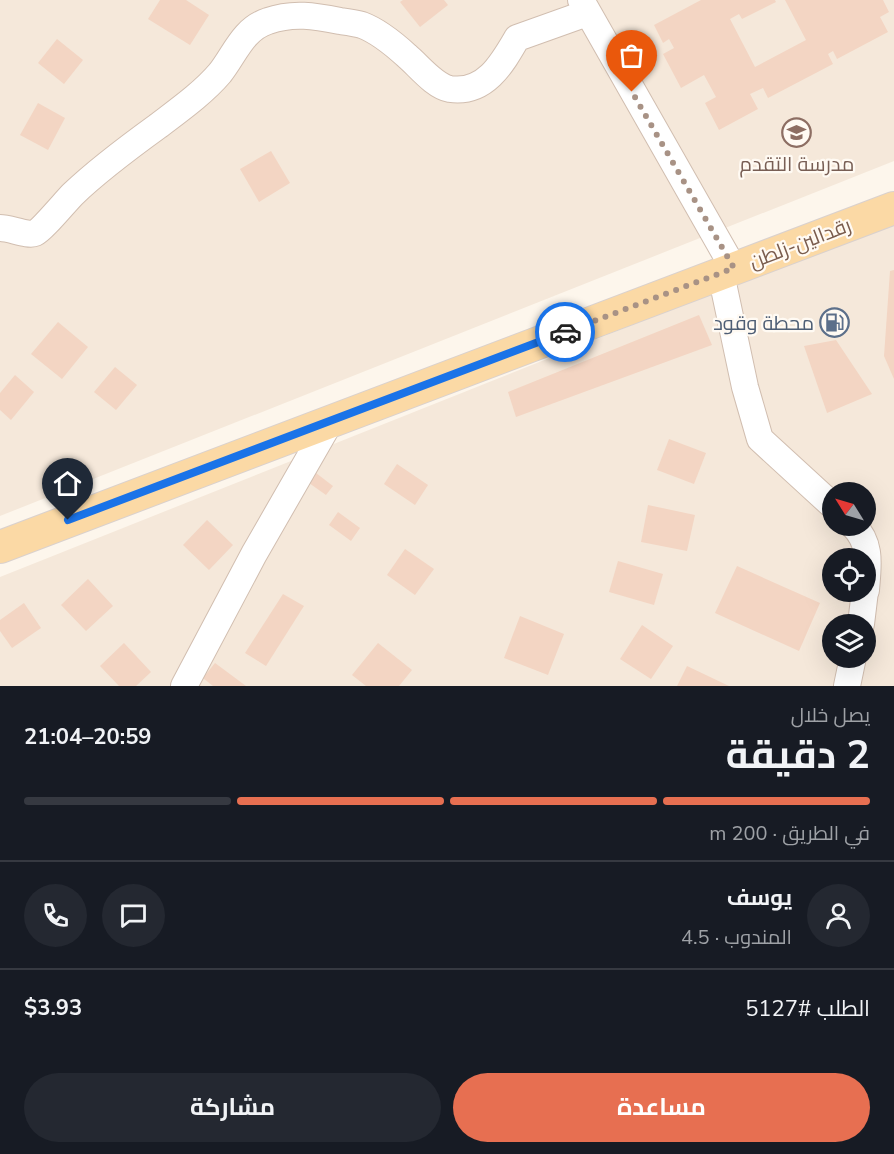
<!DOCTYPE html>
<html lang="ar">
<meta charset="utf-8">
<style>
body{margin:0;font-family:"Nunito Sans",Cairo,sans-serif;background:#242831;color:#f1f3f6;direction:rtl;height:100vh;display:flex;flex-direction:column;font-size:22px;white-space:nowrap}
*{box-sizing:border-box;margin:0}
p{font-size:20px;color:#9ea1a6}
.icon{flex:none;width:33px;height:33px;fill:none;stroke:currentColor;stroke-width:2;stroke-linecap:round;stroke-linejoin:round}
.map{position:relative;height:686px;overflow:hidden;direction:ltr}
.panel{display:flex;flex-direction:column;background:#171b24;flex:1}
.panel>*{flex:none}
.needle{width:39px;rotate:307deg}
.controls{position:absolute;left:822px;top:482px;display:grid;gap:12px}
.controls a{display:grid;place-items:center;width:54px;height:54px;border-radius:50%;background:#171b24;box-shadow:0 6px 24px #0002;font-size:30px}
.pin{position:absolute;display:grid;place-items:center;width:51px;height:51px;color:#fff;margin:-62px -26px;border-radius:50% 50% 50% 0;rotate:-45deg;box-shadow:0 0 6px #0007}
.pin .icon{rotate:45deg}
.courier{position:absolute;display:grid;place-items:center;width:60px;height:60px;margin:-30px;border:4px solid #1a73e8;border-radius:50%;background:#fff;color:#222;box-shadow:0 2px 8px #0007}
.headline em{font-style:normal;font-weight:700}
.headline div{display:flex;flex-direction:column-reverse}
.headline{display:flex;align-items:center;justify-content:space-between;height:102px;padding:0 24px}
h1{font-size:39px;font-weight:700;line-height:45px}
.bar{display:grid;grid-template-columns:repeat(4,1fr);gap:9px 6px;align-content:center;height:72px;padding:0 24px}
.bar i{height:8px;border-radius:4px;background:#363941}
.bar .selected{background:#e76f51}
.bar p{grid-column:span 4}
.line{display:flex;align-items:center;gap:15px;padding:0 24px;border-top:2px solid #363941}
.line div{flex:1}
.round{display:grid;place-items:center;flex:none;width:63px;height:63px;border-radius:32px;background:#242831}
.cta{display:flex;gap:12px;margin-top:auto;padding:12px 24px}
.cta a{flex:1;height:69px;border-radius:36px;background:#e76f51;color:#fff;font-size:24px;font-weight:700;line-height:69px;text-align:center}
.cta a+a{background:#242831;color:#f1f3f6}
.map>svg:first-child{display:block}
.residential{fill:#f5e8da;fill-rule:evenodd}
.building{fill:#f3d5c3}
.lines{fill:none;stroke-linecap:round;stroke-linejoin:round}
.minor-casing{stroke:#d1beb0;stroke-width:28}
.major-casing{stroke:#dad1cd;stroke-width:34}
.minor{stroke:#fff;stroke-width:26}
.major{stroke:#fbd9a5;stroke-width:32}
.done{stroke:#a89285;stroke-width:6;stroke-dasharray:0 10.8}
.route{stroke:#1a73e8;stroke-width:8}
.labels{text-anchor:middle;stroke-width:4.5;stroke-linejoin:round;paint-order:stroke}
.education-label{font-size:20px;fill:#785e54;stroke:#fffaf3}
.street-label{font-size:20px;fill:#7a5c4d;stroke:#fffaf3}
.service-label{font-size:20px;fill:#4e5e75;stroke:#fffaf3;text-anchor:end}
</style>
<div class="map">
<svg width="894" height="686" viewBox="0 0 894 686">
<rect width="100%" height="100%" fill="#fdf6ec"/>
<g class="residential">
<path d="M0,0h894v161l-894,355z"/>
<path d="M894,224v462h-894v-109l773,-308zM832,492h34v33h-34zM832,558h34v33h-34zM832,624h34v33h-34z"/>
</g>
<g class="building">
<path d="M160,0h26l23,15 -19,30 -42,-26z"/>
<path d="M403,0h41l4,5 -28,22 -20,-25z"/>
<path d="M701,0h74l1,2 -34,17 -3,-5 -9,5 25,48 51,-27 -21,-40h98l6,12 -9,5 8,15 -51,27 -4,-8 -5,3 5,10 -65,34 -5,-10 -13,6 8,15 -39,21 -14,-27 11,-6 -12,-22 -23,13 -18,-34 11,-6 -5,-9 -6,4 -9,-18z"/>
<path d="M57,39l26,21 -19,24 -26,-21z"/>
<path d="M38,103l27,15 -17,32 -28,-15z"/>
<path d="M271,151l19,32 -31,19 -19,-33z"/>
<path d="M894,270v109l-10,-23 6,-85z"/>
<path d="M699,315l13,30 -196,72 -8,-25z"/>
<path d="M58,322l30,25 -26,32 -31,-25z"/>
<path d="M836,340l36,54 -45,19 -23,-67z"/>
<path d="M115,367l22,18 -21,25 -22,-18z"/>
<path d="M15,375l19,17 -23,28 -11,-10v-17z"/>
<path d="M669,439l37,14 -12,31 -37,-14z"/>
<path d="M397,464l31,21 -13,20 -31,-21z"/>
<path d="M316,473l17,13 -7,9 -17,-12z"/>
<path d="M648,505l47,10 -8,36 -46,-9z"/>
<path d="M338,512l22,16 -9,13 -22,-16z"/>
<path d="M207,520l26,25 -24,25 -26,-25z"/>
<path d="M405,549l29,20 -19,26 -28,-20z"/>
<path d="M618,561l45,13 -9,31 -45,-13z"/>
<path d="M737,566l83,37 -21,48 -84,-38z"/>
<path d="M88,579l25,27 -27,25 -25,-26z"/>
<path d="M283,594l21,12 -38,60 -21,-13z"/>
<path d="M24,603l17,25 -29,20 -12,-17v-11z"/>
<path d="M520,616l44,18 -16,41 -44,-17z"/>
<path d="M642,625l31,21 -22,33 -31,-20z"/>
<path d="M124,643l27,29 -15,14h-17l-19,-20z"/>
<path d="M378,643l34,27 -13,16h-33l-14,-11z"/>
<path d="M215,663l31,23h-33l-10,-8z"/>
<path d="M687,666l42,20h-52z"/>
</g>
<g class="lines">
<defs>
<g id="minor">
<path d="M581,0l153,269"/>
<path d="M0,228c10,0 28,8 35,5 7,-3 30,-31 38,-39 26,-25 56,-47 85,-68 21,-16 45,-33 62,-53 15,-19 23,-44 48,-52 25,-9 47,-5 72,0 7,1 15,2 22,4 16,6 33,20 45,31 12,10 27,30 43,33 35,5 52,-25 67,-51l70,-25"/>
<path d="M721,274l24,113 15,52 72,66"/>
<path d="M853,525c19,19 15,40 13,65"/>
<path d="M861,624l4,-33"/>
<path d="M184,686l70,-132 77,-134"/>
<path d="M847,686l6,-29"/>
</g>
<path id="major" d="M0,547l894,-339"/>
</defs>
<use href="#minor" class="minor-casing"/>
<use href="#major" class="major-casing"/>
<use href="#minor" class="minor"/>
<use href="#major" class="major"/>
</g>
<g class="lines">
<path class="done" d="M565,332l169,-64 -102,-176"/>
<path class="route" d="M68,520l497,-188"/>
</g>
<defs>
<symbol id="school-ring" viewBox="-11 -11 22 22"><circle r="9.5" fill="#fffaf3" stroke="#8d6e63" stroke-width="1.5"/><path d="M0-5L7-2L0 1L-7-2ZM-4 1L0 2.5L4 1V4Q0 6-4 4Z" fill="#8d6e63"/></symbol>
<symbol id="fuel-ring" viewBox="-11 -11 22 22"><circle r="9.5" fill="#fffaf3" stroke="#5c6f8a" stroke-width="1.5"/><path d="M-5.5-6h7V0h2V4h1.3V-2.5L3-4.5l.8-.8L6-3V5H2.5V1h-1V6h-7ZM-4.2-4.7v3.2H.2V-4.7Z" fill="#5c6f8a"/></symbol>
</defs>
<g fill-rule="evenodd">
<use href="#school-ring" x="780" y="116" width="33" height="33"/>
<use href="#fuel-ring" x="818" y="306" width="33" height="33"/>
</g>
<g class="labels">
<g class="education-label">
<text x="797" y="171">مدرسة التقدم</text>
</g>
<g class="street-label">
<text transform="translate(800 243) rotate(-21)" y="7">رقدالين-زلطن</text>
</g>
<g class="service-label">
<text x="814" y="330">محطة وقود</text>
</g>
</g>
</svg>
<div class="controls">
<a><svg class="needle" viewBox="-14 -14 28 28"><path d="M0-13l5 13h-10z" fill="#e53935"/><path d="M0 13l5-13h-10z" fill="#9ea1a6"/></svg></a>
<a><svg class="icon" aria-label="locate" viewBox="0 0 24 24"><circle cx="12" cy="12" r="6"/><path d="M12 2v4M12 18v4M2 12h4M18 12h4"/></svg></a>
<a><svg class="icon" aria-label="layers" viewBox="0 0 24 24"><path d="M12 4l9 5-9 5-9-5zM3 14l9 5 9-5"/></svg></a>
</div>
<div class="pin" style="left:632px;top:92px;background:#ea580c"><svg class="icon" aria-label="bag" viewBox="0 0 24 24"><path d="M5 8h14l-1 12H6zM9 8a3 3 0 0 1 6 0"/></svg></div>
<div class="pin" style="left:68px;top:520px;background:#1f2937"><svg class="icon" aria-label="home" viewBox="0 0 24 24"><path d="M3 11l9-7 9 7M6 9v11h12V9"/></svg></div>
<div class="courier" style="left:565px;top:332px"><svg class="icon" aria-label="car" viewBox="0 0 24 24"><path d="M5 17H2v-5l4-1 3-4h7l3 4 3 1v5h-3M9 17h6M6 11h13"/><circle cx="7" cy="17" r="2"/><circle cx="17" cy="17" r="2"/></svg></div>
</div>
<section class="panel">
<div class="headline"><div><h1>2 دقيقة</h1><p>يصل خلال</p></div><em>20:59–21:04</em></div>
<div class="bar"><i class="selected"></i><i class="selected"></i><i class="selected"></i><i></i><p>في الطريق · 200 m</p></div>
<div class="line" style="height:108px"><a class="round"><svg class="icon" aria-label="person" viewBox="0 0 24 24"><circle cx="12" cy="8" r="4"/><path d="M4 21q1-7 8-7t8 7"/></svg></a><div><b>يوسف</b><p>المندوب · 4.5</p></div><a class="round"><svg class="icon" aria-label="chat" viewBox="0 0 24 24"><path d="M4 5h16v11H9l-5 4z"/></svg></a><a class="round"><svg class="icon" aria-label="phone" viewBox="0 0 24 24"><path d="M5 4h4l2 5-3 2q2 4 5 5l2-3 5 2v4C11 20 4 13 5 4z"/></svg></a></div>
<div class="line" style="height:78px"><div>الطلب #5127</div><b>$3.93</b></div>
<div class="cta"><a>مساعدة</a><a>مشاركة</a></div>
</section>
